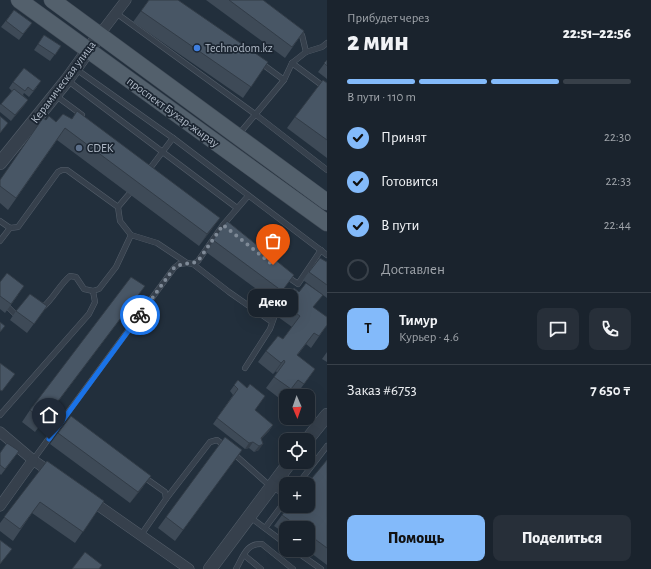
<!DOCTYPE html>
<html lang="ru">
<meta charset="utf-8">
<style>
body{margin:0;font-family:"Alegreya Sans",sans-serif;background:#272f39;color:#f1f3f6;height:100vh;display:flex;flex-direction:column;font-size:15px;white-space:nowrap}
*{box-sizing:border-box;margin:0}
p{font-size:13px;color:#9fa4aa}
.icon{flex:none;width:22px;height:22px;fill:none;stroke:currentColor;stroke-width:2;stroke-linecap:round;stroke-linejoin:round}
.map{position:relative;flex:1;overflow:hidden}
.side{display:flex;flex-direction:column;background:#1a232d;width:324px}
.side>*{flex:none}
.needle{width:26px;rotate:178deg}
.tools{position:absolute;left:279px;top:389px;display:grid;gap:8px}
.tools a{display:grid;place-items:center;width:36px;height:36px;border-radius:8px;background:#1a232d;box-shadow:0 4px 16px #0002,0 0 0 1px #384049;font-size:20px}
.pin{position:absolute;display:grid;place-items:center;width:34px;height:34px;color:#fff;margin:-41px -17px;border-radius:50% 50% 50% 0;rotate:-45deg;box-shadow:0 0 4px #0007}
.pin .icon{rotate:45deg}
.courier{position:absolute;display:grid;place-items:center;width:40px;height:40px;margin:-20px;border:3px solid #1a73e8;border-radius:50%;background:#fff;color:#222;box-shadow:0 1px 5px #0007}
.bubble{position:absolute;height:28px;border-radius:8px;background:#1a232d;box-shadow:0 4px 16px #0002,0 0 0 1px #384049;font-size:13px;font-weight:800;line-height:28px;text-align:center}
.headline em{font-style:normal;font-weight:800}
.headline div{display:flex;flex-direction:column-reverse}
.headline{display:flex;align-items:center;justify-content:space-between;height:68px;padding:0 20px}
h1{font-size:26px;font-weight:800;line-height:30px}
.bar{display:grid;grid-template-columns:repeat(4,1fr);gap:6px 4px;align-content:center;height:48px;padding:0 20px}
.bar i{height:5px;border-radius:3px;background:#384049}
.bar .current{background:#83bafa}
.bar p{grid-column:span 4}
.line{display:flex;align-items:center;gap:10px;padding:0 20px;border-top:1px solid #384049}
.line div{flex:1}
.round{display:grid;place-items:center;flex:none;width:42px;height:42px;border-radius:8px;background:#272f39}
ol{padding:0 20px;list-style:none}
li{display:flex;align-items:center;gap:12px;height:44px}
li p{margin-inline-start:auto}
li .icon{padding:4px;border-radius:50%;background:#83bafa;color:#111;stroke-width:4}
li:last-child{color:#9fa4aa}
li i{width:22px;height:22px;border:2px solid #384049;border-radius:50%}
.button{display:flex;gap:8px;margin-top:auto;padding:8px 20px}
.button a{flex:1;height:46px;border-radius:8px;background:#83bafa;color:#111;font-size:16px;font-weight:800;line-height:46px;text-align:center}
.button a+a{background:#272f39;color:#f1f3f6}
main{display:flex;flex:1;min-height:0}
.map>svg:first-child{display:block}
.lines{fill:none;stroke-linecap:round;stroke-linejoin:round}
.service-casing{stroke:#545e6a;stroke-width:6}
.minor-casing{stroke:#545e6a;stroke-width:11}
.tertiary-casing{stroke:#545e6a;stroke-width:14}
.primary-casing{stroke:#424c58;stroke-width:17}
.service{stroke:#36404c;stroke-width:5}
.minor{stroke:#36404c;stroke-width:10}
.tertiary{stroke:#36404c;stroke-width:13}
.primary{stroke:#53606c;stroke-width:16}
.wall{fill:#3e4a57}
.shaded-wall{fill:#323c47}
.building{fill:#485665;stroke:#323c47}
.done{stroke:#7f8a97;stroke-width:4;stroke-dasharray:0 7.2}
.route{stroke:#1a73e8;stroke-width:5}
.shop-dot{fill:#3f7fe0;stroke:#1b2531;stroke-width:1.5}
.service-dot{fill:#5c6f8a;stroke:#1b2531;stroke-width:1.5}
.labels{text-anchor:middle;stroke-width:3.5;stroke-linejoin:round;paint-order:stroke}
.poi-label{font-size:12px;fill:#b1bbc8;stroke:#1b2531;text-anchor:start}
.street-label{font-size:12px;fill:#b1bbc8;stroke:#1b2531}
</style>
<main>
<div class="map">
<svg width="327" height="569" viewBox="0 0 327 569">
<rect width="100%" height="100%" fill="#222f3c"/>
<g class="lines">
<defs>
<g id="service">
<path d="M116,13l139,101 72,56"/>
<path d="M306,52l16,-5 5,-4"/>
<path d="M261,63l23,17"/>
<path d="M292,63l35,26"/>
<path d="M76,69l97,69 154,117"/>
<path d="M67,80l170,128"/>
<path d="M55,95l27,20"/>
<path d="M239,134l45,-54 8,-17 14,-11 -4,-17 -5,-4"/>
<path d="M148,171l25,-33"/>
<path d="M118,207l11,-13"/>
<path d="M0,221l10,7 8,-1 40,-55 4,-2h5l51,37 2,14 11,14 26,8 30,20 6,1 5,-3 25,-36 25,-29"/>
<path d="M0,241l10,-13"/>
<path d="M193,264l36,28 43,30"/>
<path d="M285,275l13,9 23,-34"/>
<path d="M8,307l7,7"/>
<path d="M41,309c12,-9 18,-24 29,-33l6,1 8,12 9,2 6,-2 17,-22 15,-32"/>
<path d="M245,368l25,-39 5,-14"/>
<path d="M0,415l89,-101 6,-12 -2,-11"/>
<path d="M233,453l37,33 16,9"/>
<path d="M33,460l141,-192 5,-4 8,-1"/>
<path d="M298,484l29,-38"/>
<path d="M166,499l44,-57 7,-2 8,6"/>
<path d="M250,517l36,27"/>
<path d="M265,528l21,-28"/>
<path d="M141,535l25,-36 -1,-7 -21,-15"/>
<path d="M294,550l27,19"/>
<path d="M244,555l17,14"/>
<path d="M236,569c7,-12 10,-26 26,-25l31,25"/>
</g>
<g id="minor">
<path d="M100,34l26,-34"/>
<path d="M0,432l33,28 20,14"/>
<path d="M89,499l100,70"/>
<path d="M0,506l33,-46"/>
</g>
<g id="tertiary">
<path d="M0,163l67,-83 33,-46"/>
<path d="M307,440l20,-25"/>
<path d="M210,569l80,-107"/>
</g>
<g id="primary">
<path d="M19,0l308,223"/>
<path d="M52,0l275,202"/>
</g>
</defs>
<use href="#service" class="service-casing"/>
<use href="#minor" class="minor-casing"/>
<use href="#tertiary" class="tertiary-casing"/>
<use href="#primary" class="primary-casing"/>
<use href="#service" class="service"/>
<use href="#minor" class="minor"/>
<use href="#tertiary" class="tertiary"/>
<use href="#primary" class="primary"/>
</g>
<g class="wall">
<path d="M149,0l119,62 -25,36 -110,-76z"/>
<path d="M206,0h57l41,31 -19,27z"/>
<path d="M14,10l18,13 -13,17 -18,-13z"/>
<path d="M44,35l17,11 -11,15 -16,-11z"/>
<path d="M327,60v19l-9,-7z"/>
<path d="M13,82l24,5 -8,10 -5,-4 -1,2 5,5 -17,21 -11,-9v-7l12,-14 -3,-3z"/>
<path d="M327,83v75l-40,-30 8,-11z"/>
<path d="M46,120l10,2 156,107 -13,17 -142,-106 -49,70 -8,-7v-23z"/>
<path d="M227,221l67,54 -20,27 -68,-50z"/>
<path d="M327,262v36l-24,-18 6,-8z"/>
<path d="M0,282l18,13 -13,18 -5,-4z"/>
<path d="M145,286l-110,146 -13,-10 8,-12z"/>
<path d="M282,303l32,5 13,17 -16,23 -5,-4 -9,12 18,13 -19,26 -6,-4 -7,10 -17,-13 11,-15 -1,-2 -3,3 -15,-12 8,-11 17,-12 9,-12 -18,-13z"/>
<path d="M47,306l-20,27 -17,-13 6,-9z"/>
<path d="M327,352v10l-5,-3z"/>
<path d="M238,380l9,8 18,8 -10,14 18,15 -4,6 -8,8 -2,11 -5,2 -5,-4 -4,1 -32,-25 20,-29 -3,-4z"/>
<path d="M58,433l85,54 -13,16 -80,-59z"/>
<path d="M242,450l-67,91 -17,-13 8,-11z"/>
<path d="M19,451l-18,24 -1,-1v-21z"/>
<path d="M327,460v105l-20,-15h1v-22h-22v6l-12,-8 8,-11z"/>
<path d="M47,461l57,40 -29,42 -43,-30 -19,28 -13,-10v-8z"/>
</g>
<g class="shaded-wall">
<path d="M28,100l-4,6 -13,15 4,-6z"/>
<path d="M220,218l-8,11 -13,17 8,-12z"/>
<path d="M145,286l-8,11 -102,135 8,-11z"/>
<path d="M314,333l-8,11 -17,22 8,-11z"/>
<path d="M284,360l-8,11 -3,3 8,-11z"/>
<path d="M273,425l-4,6 -12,13 4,-6z"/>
<path d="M253,442l-4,6 -4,1 4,-6z"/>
<path d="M263,444l-4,6 -5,2 5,-6z"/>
<path d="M151,476l-8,11 -13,16 8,-11z"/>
</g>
<g class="building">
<path d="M149,0h29l90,62 -17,25 -110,-76z"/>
<path d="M229,0h34l41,31 -12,16z"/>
<path d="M14,10l18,13 -9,11 -17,-13z"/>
<path d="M44,35l17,11 -6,9 -17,-11z"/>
<path d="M327,60v6l-3,-3z"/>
<path d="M24,68l17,13 -8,10 -5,-4 -3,4 -12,-9z"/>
<path d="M323,80l4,3v57l-32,-23z"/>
<path d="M14,89l14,11 -13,15 -14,-11z"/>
<path d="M77,111l143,107 -13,16 -142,-106 -49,70 -16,-12v-6l43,-62 3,2 3,-4 7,6 7,-8 9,5z"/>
<path d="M0,116l8,7 -8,10z"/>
<path d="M227,221l67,54 -12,16 -69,-51z"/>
<path d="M320,258l7,4v23l-18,-13z"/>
<path d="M7,273l17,13 -13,18 -11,-8v-14z"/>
<path d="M131,277l14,9 -102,135 -13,-11z"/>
<path d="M306,283l17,12 -10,12 14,10v8l-8,11 -5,-3 -17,22 18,14 -11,15 -6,-4 -7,9 -17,-12 11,-15 -1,-2 -3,3 -15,-12 12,-15 5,3 17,-23 -18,-13 12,-15 5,4z"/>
<path d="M30,294l17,12 -13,18 -18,-13z"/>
<path d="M0,322l5,4 -5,6z"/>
<path d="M0,363l15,11 -13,17 -2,-1z"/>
<path d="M238,380l9,8 3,-4 15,12 -10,14 18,15 -12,13 2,6 -4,2 -6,-4 -4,1 -32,-25 21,-29 -4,-4z"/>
<path d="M71,416l80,60 -13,16 -80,-59z"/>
<path d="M225,437l17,13 -59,80 -17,-13z"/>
<path d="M7,443l12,8 -14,18 -5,-4v-12z"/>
<path d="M327,460v88l-19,-14v-6h-8l-18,-13 7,-9h19v-22h-1z"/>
<path d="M47,461l57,40 -21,31 -43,-30 -20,27 -16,-12z"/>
<path d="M0,540l12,9 -12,15z"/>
<path d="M85,552l17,13 -3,4h-27z"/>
</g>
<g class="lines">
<path class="done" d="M140,315l34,-47c8,-6 16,-3 24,-7l25,-36 50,40"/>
<path class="route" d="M49,439l91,-124"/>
</g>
<circle class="shop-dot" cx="197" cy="48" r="4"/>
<circle class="service-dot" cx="79" cy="148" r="4"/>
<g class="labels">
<g class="poi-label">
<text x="205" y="52">Technodom.kz</text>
<text x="87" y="152">CDEK</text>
</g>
<g class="street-label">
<text transform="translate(63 82) rotate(-53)" y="4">Керамическая улица</text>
<text transform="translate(173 112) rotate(36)" y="4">проспект Бухар-жырау</text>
</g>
</g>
</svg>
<div class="tools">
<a><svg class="needle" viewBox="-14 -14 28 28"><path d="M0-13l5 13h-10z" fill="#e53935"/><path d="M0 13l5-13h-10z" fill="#9fa4aa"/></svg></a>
<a><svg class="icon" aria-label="locate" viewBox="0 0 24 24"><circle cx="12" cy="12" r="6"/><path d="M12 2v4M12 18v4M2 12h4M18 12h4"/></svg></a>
<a>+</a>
<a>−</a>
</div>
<div class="pin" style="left:273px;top:265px;background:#ea580c"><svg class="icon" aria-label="bag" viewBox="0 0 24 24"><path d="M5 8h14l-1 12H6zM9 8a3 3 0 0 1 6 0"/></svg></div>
<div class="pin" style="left:49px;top:439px;background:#1f2937"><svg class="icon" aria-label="home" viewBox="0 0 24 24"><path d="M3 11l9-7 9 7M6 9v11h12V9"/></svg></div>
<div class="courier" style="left:140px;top:315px"><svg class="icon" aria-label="bike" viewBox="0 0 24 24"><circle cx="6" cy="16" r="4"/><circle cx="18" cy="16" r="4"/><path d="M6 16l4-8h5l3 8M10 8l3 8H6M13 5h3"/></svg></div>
<div class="bubble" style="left:248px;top:289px;width:50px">Деко</div>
</div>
<section class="side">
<div class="headline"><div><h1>2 мин</h1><p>Прибудет через</p></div><em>22:51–22:56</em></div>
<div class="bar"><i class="current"></i><i class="current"></i><i class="current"></i><i></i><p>В пути · 110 m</p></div>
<ol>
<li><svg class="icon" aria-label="check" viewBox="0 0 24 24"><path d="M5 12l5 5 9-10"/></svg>Принят<p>22:30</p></li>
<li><svg class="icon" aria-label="check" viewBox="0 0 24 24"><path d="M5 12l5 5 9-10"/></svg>Готовится<p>22:33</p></li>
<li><svg class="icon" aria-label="check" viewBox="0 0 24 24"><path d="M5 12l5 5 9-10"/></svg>В пути<p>22:44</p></li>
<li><i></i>Доставлен</li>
</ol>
<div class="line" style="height:72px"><b class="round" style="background:#83bafa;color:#111">Т</b><div><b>Тимур</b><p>Курьер · 4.6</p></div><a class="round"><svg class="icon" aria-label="chat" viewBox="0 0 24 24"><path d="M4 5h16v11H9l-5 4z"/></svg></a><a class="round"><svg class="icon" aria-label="phone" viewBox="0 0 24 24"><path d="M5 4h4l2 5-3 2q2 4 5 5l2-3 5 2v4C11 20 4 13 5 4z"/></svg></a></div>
<div class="line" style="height:52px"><div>Заказ #6753</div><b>7 650 ₸</b></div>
<div class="button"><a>Помощь</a><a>Поделиться</a></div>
</section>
</main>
